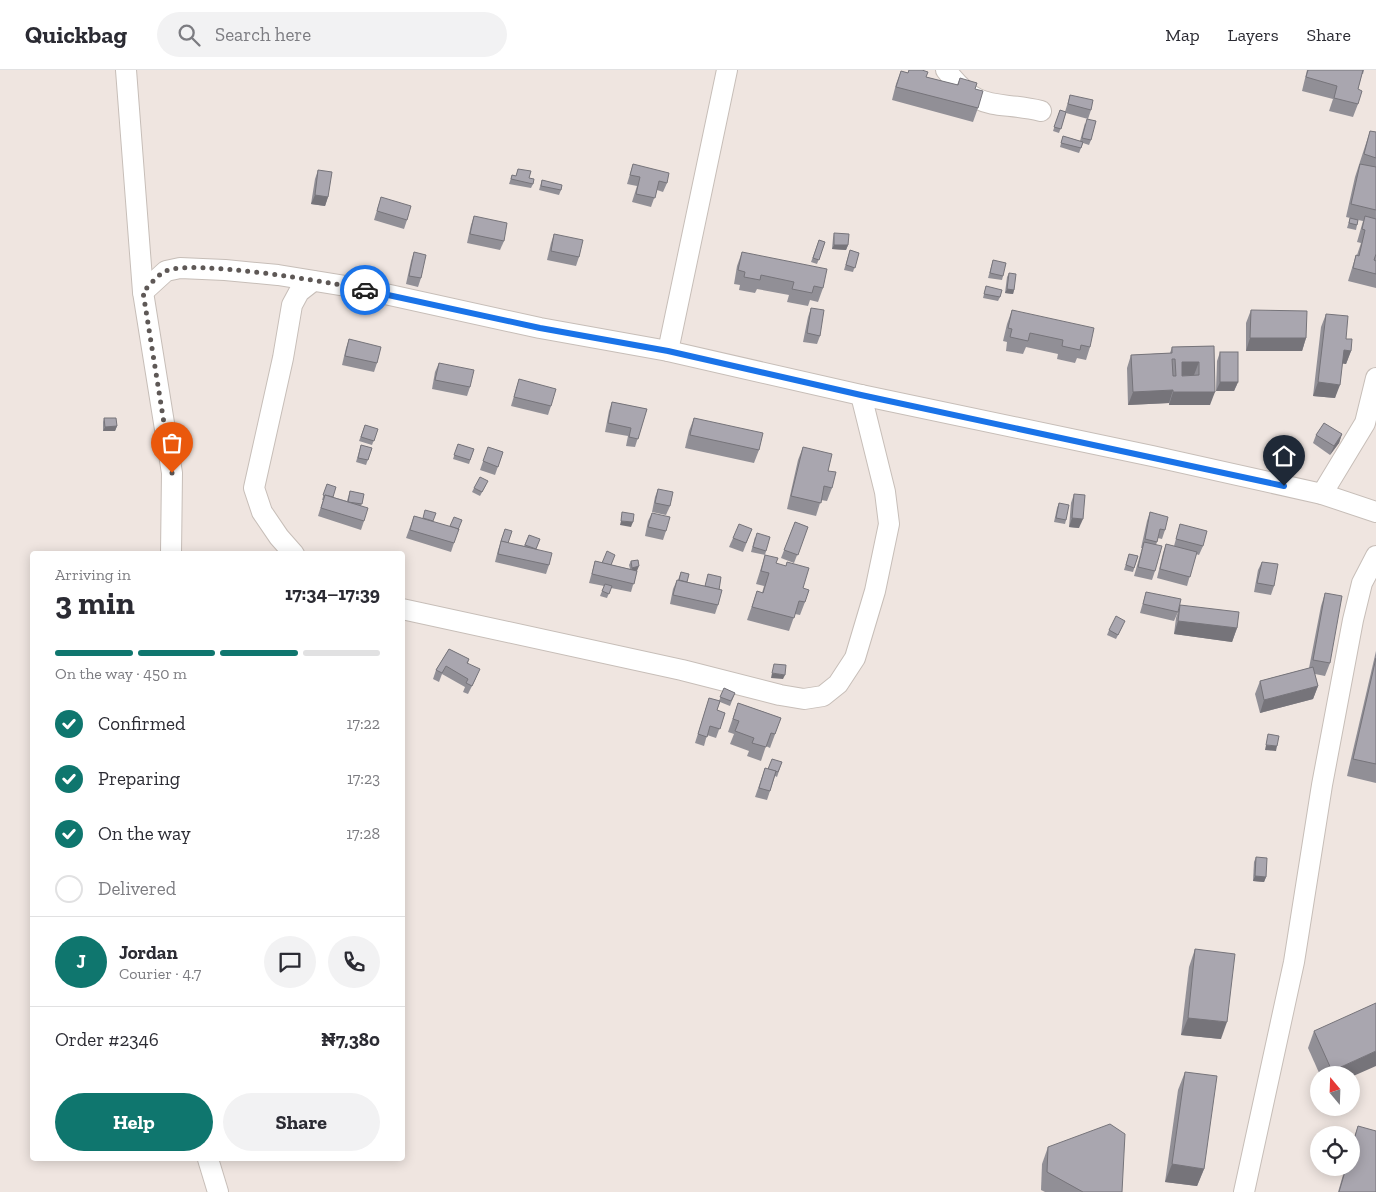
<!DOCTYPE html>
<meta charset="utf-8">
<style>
body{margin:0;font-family:"Zilla Slab",serif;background:#f2f2f3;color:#2b2b33;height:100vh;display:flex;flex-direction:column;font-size:19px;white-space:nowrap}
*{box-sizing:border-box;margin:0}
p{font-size:16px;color:#7c7c81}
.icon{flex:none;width:28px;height:28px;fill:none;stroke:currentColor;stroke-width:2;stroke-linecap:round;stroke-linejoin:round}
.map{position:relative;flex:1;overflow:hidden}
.sheet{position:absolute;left:30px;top:481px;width:375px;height:610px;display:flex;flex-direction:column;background:#fff;border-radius:5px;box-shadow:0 2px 12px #0003}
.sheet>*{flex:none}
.needle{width:32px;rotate:341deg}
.buttons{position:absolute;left:1310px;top:996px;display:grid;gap:10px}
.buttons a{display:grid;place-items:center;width:50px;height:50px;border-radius:50%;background:#fff;box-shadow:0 2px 12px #0003;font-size:25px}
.pin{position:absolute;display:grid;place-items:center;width:42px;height:42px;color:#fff;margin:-51px -21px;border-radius:50% 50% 50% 0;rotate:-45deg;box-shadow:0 0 5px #0007}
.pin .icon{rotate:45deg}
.courier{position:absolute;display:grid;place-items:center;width:50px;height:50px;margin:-25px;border:4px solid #1a73e8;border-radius:50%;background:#fff;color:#222;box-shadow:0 1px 6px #0007}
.head em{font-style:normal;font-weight:800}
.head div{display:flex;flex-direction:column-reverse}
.head{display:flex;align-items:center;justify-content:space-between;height:85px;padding:0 25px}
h1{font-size:32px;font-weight:800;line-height:38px}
.bar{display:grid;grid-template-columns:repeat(4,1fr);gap:8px 5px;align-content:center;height:60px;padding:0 25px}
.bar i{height:6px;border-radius:4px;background:#e1e1e2}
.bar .on{background:#0f766e}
.bar p{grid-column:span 4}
.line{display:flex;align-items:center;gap:12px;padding:0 25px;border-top:1px solid #e1e1e2}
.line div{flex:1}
.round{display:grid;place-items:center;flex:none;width:52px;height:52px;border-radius:26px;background:#f2f2f3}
ol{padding:0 25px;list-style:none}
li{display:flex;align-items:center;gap:15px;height:55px}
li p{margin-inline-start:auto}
li .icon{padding:5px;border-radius:50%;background:#0f766e;color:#fff;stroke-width:4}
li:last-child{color:#7c7c81}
li i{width:28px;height:28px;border:2px solid #e1e1e2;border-radius:50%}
.action{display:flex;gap:10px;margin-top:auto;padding:10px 25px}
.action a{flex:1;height:58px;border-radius:30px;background:#0f766e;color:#fff;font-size:20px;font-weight:800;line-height:58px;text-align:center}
.action a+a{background:#f2f2f3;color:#2b2b33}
header{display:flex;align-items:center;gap:30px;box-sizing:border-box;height:70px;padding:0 25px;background:#fff;border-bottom:1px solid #e1e1e2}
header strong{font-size:24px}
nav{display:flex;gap:28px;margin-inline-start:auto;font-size:18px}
.search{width:350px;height:45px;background:#f2f2f3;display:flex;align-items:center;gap:12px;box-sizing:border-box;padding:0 18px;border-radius:28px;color:#7c7c81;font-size:19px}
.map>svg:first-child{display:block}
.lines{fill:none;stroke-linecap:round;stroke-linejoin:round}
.minor-casing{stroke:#c7beb8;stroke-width:22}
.minor{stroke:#fff;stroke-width:20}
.wall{fill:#918f96}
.shaded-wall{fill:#76747a}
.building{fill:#a9a6af;stroke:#76747a;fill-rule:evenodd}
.done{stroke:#5e5856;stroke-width:5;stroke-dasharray:0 9}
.route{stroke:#1a73e8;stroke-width:6}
</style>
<header>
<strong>Quickbag</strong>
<div class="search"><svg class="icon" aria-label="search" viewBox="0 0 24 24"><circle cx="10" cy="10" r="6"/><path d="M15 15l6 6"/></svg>Search here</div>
<nav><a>Map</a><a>Layers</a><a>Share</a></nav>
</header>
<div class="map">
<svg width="1376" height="1122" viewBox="0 0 1376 1122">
<rect width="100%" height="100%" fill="#efe5e0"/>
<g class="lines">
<defs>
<g id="minor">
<path d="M126,0l17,222 29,181 -1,81"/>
<path d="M946,0c33,44 49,30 95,41"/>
<path d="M143,222l23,-21 14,-3 45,2 53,5 80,13 182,40 128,23 193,44 291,61 170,38 54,18"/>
<path d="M668,281l59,-281"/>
<path d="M1322,424l43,-71 11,-45"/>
<path d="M294,484l-15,-17 -17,-25 -8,-24 29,-130 9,-53 7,-13 14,-11"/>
<path d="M402,539l280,61 98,25 24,4 19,-3 15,-12 17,-26 20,-67 14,-67 -4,-32 -24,-97"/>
<path d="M208,1089l10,33"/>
<path d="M1244,1122l50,-230 28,-177 31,-165 9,-37 14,-27"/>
</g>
</defs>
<use href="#minor" class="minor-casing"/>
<use href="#minor" class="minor"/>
</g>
<g class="wall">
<path d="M909,0l17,7 31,8 3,-7 18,30 -5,14 -81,-22 4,-16 5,-13 7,2z"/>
<path d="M1307,0h57l-1,4h-1l-4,15v15l-5,13 -24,-6 4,-12 -31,-8z"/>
<path d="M1070,25l21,15 -3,9 -22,-6 -7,20 -6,-2 7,-21 5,2z"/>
<path d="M1085,53l6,17 -2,5 -6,-2 -4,10 -19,-6 3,-11 17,5z"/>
<path d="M1370,61l6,1v156l-28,-7 8,-26h1l4,-12 -4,-1 6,-21 -5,-1 -2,10 -9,-2 3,-10 -4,-1 9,-40z"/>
<path d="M633,94l34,19 -4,9 -6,-2 -6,17 -19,-5 5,-16 -10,-2z"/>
<path d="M518,99l11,9 4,6 -2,4 -22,-4 3,-9 4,1z"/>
<path d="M318,100l10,27 -3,9 -14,-2 4,-25z"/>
<path d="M542,110l19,10 -2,5 -20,-5z"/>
<path d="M381,127l26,23 -3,9 -30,-9z"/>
<path d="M474,146l30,25 -4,9 -33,-7 4,-18z"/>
<path d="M834,163l14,12 -2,5 -14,-1 1,-11z"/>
<path d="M554,164l25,23 -3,9 -29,-6 4,-17z"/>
<path d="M819,170l6,2 -8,22 -6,-2z"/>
<path d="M850,180l9,3 -6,19 -9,-2z"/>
<path d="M414,182l7,26 -3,9 -12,-3 5,-23z"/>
<path d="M742,182l81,36 -5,14 -8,-2 -2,6 -21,-4 2,-7 -32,-6 -2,4 -16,-3 1,-5 -6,-1 3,-18z"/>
<path d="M993,190l10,16 -1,4 -14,-2z"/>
<path d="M1009,203l5,17 -1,4 -8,-1 2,-16z"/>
<path d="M986,216l14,11 -2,4 -15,-3z"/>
<path d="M811,238l9,28 -3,8 -14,-2 5,-25z"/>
<path d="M1012,240l78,37 -4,13 -9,-2 -2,5 -18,-4 1,-5 -32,-7 -3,7 -17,-3 1,-9 -4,-1 4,-17z"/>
<path d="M1251,240l55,28 -4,13h-56v-28z"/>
<path d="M1326,244l20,25 5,12 -5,13 -4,-1 -7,35 -22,-2 8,-69z"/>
<path d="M349,269l28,24 -3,9 -32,-7 4,-17z"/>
<path d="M1214,276l-4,59h-41v-2l-41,2 -1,-37 4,-13 39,-2 2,-6z"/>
<path d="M1220,282l18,30 -4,9h-18l1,-30z"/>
<path d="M439,293l31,24 -3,9 -35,-7 3,-17z"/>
<path d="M519,309l32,27 -3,9 -37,-9z"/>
<path d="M612,332l35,7 -12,38 -9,-1 2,-10 -23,-4 4,-21z"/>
<path d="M104,348l13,8 -2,5h-12v-9z"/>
<path d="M694,348l65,32 -5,13 -69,-15 4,-17z"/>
<path d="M365,355l13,4 -6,16 -13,-4z"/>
<path d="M1342,364l-3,9 -9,12 -17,-12 3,-8z"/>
<path d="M458,374l16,5 -5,15 -16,-5z"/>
<path d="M361,375l11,3 -6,17 -10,-3z"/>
<path d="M488,377l15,5 -8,23 -15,-5z"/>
<path d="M803,377l25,24 4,17 -5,13 -6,-1 -5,16 -29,-7 11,-49z"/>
<path d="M327,414l6,13 14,4 3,-10 14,3 -3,12 3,15 -3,9 -43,-14 5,-16h-1z"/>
<path d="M486,415l-6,11 -8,-4 2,-4z"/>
<path d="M658,419l12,17 -4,9 -14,-3 3,-15z"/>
<path d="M1074,424l5,34 -10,-1 2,-24z"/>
<path d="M1059,433l7,17 -1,4 -11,-2 3,-14z"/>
<path d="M1150,442l15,18 -3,9 -4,-1 -2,7 -1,26 -3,9 -18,-4 8,-28h-1l6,-27z"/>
<path d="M652,443l14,18 -3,9 -18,-4 3,-15z"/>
<path d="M414,446l19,5 21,22 -3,9 -45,-14z"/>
<path d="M795,452l13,5 -14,36 -13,-5z"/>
<path d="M1180,454l23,22 -4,9 -3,-1 -9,32 -30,-8 6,-25 3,-9 8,2z"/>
<path d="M505,459l3,14 16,3 5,-11 7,14 13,16 -3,9 -51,-12 3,-12z"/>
<path d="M752,459l-9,23 -14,-5 4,-9z"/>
<path d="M755,467l11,14 -1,4 -14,-3z"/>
<path d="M1129,484l9,2 -5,16 -9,-2z"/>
<path d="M765,485l11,8 27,25 2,14 -5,13 -5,-1 -6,17 -42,-11 10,-29 5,2 2,-7 -8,-2z"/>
<path d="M595,491l35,8 -1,-4 2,-4 6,10 -6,21 -20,-4 -4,10 -7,-2 4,-10 -15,-3z"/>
<path d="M1262,492l12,24 -3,9 -17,-3 4,-22z"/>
<path d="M681,502l6,10 18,4 3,-12 11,16 -1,15 -3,9 -45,-10 3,-15 4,-9h1z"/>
<path d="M1146,522l32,20 -4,9 -34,-8z"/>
<path d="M1325,523l5,70 -5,13 -10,-2 3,12 -5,13 -53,14 -5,-19 5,-13 49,-13 12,-62z"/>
<path d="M1180,535l57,23 -5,14 -58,-8 2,-16z"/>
<path d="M1123,555l-7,14 -9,-4 2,-5z"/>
<path d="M449,579l20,10 -1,4 8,15 -8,16 -5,-2 2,-5 -23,-13 -3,8 -6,-3 3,-9z"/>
<path d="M1376,581v132l-29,-7z"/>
<path d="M724,618l11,5 -5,13 -10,-4 -3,8 8,3 -9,25 -9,-3 -3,11 -9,-3 14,-45 10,3z"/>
<path d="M738,633l43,15 -11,30 -4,-2 -5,15 -14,-5 2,-5 -19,-7 4,-10 -6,-2z"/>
<path d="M782,692l-5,15 -2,-1 -8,24 -12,-3 10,-29 3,1z"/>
<path d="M1256,787l10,20 -2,5 -11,-1 1,-19z"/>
<path d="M1195,879l26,90 -40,-4 8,-68z"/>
<path d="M1314,961l37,44h-31l-12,-27z"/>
<path d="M1185,1002l19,97 -7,17 -32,-4 13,-92z"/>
<path d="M1358,1056l18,66h-38l7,-24h6v-22z"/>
<path d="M1048,1077l74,45h-77l-4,-2 1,-26z"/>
</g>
<g class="shaded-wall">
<path d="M315,125l13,2 -3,9 -14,-2z"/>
<path d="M834,175h14l-2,5 -14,-1z"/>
<path d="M1007,219l7,1 -1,4 -8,-1z"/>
<path d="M1250,268h56l-4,13h-56z"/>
<path d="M1344,280l7,1 -5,13 -7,-1z"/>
<path d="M1182,292h17l-5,13 -17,1z"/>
<path d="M1220,312h18l-4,9h-18z"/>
<path d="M1318,312l22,3 -5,13 -22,-2z"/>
<path d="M1173,320l-4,13 -41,2 5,-13z"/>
<path d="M1173,322h42l-5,13h-41z"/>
<path d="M117,356l-2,5h-12l2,-4z"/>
<path d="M1342,364l-3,9 -9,12 4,-9z"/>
<path d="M1072,448l11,1 -4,9 -10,-1z"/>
<path d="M621,451l12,1 -2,5 -11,-2z"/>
<path d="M639,496l-2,5 -7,1 2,-4z"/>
<path d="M1178,551l59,7 -5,14 -58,-8z"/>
<path d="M772,603l13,2 -2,4 -12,-1z"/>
<path d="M1318,616l-5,13 -53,14 4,-13z"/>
<path d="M1266,675l11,1 -1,5 -11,-1z"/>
<path d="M1255,806l11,1 -2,5 -11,-1z"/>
<path d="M1188,948l39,4 -6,17 -40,-4z"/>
<path d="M1376,981v15l-25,11v-2h-21l2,-4z"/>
<path d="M1172,1094l32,5 -7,17 -32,-4z"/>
</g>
<g class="building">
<path d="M909,0h13l6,2 -2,5 32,8 2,-7 17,5 -2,6 8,2 -5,17 -82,-21 5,-16 7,2z"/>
<path d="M1308,0h55l-5,19 4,2 -4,13 -24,-6 3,-12 -31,-9z"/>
<path d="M1070,25l23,5 -2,10 -23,-6z"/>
<path d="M1060,40l6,2 -5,17 -7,-2z"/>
<path d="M1087,49l9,2 -5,19 -9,-2z"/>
<path d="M1370,61l6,1v26l-12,-4z"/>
<path d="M1063,66l20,6 -2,6 -20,-5z"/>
<path d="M633,94l36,9 -2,10 -8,-2 -4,17 -19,-4 4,-17 -10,-2z"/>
<path d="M1360,94l16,3v43l-25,-6z"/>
<path d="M518,99l13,2 -2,7 5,1 -1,5 -22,-5 1,-4 4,1z"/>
<path d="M318,100l14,2 -4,25 -13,-2z"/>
<path d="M542,110l20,5 -1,5 -20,-4z"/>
<path d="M381,127l30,9 -4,14 -30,-9z"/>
<path d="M474,146l33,7 -3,18 -34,-7z"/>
<path d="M1365,146l11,3v35l-2,6 2,1v13l-23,-6 3,-13 3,1 6,-26 -3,-1z"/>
<path d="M1350,148l8,2 -1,5 -8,-2z"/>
<path d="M834,163l15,1 -1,11h-14z"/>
<path d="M554,164l29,6 -4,17 -28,-6z"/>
<path d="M819,170l6,2 -6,18 -6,-2z"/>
<path d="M850,180l9,3 -4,15 -9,-3z"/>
<path d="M414,182l12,3 -5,23 -12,-2z"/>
<path d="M742,182l85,17 -4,19 -9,-2 -2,7 -20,-4 2,-7 -33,-7 -1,5 -16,-3 1,-5 -7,-2z"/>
<path d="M993,190l13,3 -3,13 -13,-3z"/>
<path d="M1009,203l7,1 -2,16 -7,-1z"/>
<path d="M986,216l16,4 -2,7 -16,-3z"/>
<path d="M811,238l13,2 -4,26 -13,-3z"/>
<path d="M1012,240l82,18 -4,19 -9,-2 -1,5 -18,-4 1,-6 -33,-7 -2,8 -18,-4 2,-8 -4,-1z"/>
<path d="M1251,240l56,1 -1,27h-56z"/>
<path d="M1326,244l22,2 -2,23h6l-1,12 -7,-1 -4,35 -22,-3z"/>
<path d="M349,269l32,8 -4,16 -32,-7z"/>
<path d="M1214,276l1,46h-42v-2l-40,2 -2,-37 41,-2v-6zM1172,289h3l1,17h-3zM1182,292h17v13l-17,1z"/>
<rect x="1220" y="282" width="18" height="30"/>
<path d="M439,293l35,7 -4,17 -35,-7z"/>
<path d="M519,309l37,10 -5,17 -37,-9z"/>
<path d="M612,332l35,7 -9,30 -9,-2 2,-9 -23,-5z"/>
<path d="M104,348h12l1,8 -12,1z"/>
<path d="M694,348l69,15 -4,17 -69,-15z"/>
<path d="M1324,353l18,11 -8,12 -18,-11z"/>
<path d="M365,355l13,4 -4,12 -13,-4z"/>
<path d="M458,374l16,5 -4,11 -16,-5z"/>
<path d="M361,375l11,3 -4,12 -10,-2z"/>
<path d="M488,377l15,5 -5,15 -15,-6z"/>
<path d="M803,377l29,7 -4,17 8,1 -4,16 -8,-2 -3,17 -30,-7z"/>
<path d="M480,407l8,4 -6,11 -8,-4z"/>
<path d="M327,414l9,3 -3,10 -8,-2v1l-2,-1z"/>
<path d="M658,419l15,3 -3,14 -15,-3z"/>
<path d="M350,421l14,3 -2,10 -14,-2z"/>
<path d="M1074,424l11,1 -2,24 -11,-1z"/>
<path d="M325,425l43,13 -4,13 -43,-13z"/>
<path d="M1059,433l10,2 -3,15 -10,-2z"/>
<path d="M425,440l11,3 -3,8 -10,-3z"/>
<path d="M622,442l12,2 -1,8 -12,-1z"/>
<path d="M1150,442l18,5 -3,13 -5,-1 -3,13 -12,-3z"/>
<path d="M652,443l18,4 -4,14 -18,-4z"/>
<path d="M414,446l45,13 -5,14 -44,-13z"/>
<path d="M454,447l8,3 -4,10 1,-1 -9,-3z"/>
<path d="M795,452l13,5 -10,28 -14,-5z"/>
<path d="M739,454l13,5 -6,14 -13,-5z"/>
<path d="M1180,454l27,7 -4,15 -27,-7z"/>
<path d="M505,459l7,2 -4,12 -7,-2z"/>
<path d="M757,463l13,4 -4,14 -13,-4z"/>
<path d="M529,465l11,4 -4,10 -11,-4z"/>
<path d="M501,471l51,12 -3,12 -51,-11z"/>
<path d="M1144,472l18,4 -7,25 -17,-4z"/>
<path d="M1166,474l31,8 -7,25 -30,-8z"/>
<path d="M607,481l8,4 -4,10 -9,-2z"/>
<path d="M1129,484l9,2 -4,12 -8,-3z"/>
<path d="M765,485l13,3 -2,5 10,3 1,-4 22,6 -6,20 6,2 -4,12 -6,-1 -5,17 -42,-11 5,-16 6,2 6,-20 -8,-2z"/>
<path d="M638,490l1,6 -7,2 -1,-7z"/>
<path d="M595,491l42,10 -3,13 -42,-10z"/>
<path d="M1262,492l16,2 -4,22 -17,-3z"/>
<path d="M681,502l8,2 -2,8 -8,-2z"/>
<path d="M708,504l13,3 -2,13 -14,-4z"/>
<path d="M677,510l45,10 -4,15 -45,-10z"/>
<path d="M605,514l7,2 -3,8 -7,-3z"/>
<path d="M1146,522l35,7 -3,13 -35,-8z"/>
<path d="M1325,523l17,3 -12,67 -17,-3z"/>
<path d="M1180,535l59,7 -2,16 -59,-7z"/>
<path d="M1116,546l9,5 -7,14 -9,-5z"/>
<path d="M449,579l20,10 -2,4 13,6 -8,17 -6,-3 2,-4 -22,-13 -4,7 -6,-3z"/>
<path d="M1376,588v106l-23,-5z"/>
<path d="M774,594l12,1 -1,10 -13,-2z"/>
<path d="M1313,597l5,19 -54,14 -4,-19z"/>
<path d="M724,618l11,5 -4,8 -11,-4z"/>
<path d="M709,628l11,3 -3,9 8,3 -5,16 -10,-3 -3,11 -9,-3z"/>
<path d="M738,633l43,15 -6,16 -4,-1 -5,14 -14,-4 2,-5 -19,-7 4,-10 -6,-2z"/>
<path d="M1268,664l11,2 -2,10 -11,-1z"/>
<path d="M772,689l10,3 -4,10 -10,-3z"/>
<path d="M765,698l11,3 -6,20 -11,-3z"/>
<path d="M1256,787l11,1 -1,19 -11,-1z"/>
<path d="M1195,879l40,5 -8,68 -39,-4z"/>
<path d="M1376,933v48l-44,20 -18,-40z"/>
<path d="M1185,1002l32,4 -13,93 -32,-5z"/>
<path d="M1110,1054l15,10 -3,58h-39l-36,-20 1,-25z"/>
<path d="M1358,1056l18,5v61h-37l7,-24h5v-18z"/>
</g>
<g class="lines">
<path class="done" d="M172,403l-29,-181c7,-7 14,-17 23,-21 26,-12 166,11 199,19"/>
<path class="route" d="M365,220l175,38 128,23 193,44 423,91"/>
</g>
</svg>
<div class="buttons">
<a><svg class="needle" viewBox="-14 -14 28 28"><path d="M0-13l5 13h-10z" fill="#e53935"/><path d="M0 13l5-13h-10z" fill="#7c7c81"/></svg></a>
<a><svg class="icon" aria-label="locate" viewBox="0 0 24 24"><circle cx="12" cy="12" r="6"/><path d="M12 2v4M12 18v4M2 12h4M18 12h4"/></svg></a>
</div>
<div class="pin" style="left:172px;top:403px;background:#ea580c"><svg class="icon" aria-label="bag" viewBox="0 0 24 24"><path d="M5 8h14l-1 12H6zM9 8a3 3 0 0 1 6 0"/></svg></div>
<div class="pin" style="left:1284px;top:416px;background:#1f2937"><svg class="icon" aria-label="home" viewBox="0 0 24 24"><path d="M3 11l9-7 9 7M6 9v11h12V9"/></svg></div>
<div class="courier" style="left:365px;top:220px"><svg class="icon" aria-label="car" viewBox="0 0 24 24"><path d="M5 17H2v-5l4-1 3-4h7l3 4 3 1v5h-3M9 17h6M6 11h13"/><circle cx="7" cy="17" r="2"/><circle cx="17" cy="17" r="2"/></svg></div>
<section class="sheet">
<div class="head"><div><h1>3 min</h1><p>Arriving in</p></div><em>17:34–17:39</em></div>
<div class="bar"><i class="on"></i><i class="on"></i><i class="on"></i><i></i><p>On the way · 450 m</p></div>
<ol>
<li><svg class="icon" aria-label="check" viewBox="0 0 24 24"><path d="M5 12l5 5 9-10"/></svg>Confirmed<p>17:22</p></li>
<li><svg class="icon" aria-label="check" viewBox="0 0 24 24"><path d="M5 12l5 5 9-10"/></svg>Preparing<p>17:23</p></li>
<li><svg class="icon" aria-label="check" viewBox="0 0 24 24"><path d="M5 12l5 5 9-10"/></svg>On the way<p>17:28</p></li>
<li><i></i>Delivered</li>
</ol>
<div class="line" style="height:90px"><b class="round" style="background:#0f766e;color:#fff">J</b><div><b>Jordan</b><p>Courier · 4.7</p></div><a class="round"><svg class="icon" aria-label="chat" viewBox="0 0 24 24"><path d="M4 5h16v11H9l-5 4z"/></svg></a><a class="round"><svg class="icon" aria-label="phone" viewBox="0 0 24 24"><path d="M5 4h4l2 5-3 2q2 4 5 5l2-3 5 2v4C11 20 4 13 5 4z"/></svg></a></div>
<div class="line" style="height:65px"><div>Order #2346</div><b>₦7,380</b></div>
<div class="action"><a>Help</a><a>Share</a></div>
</section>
</div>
